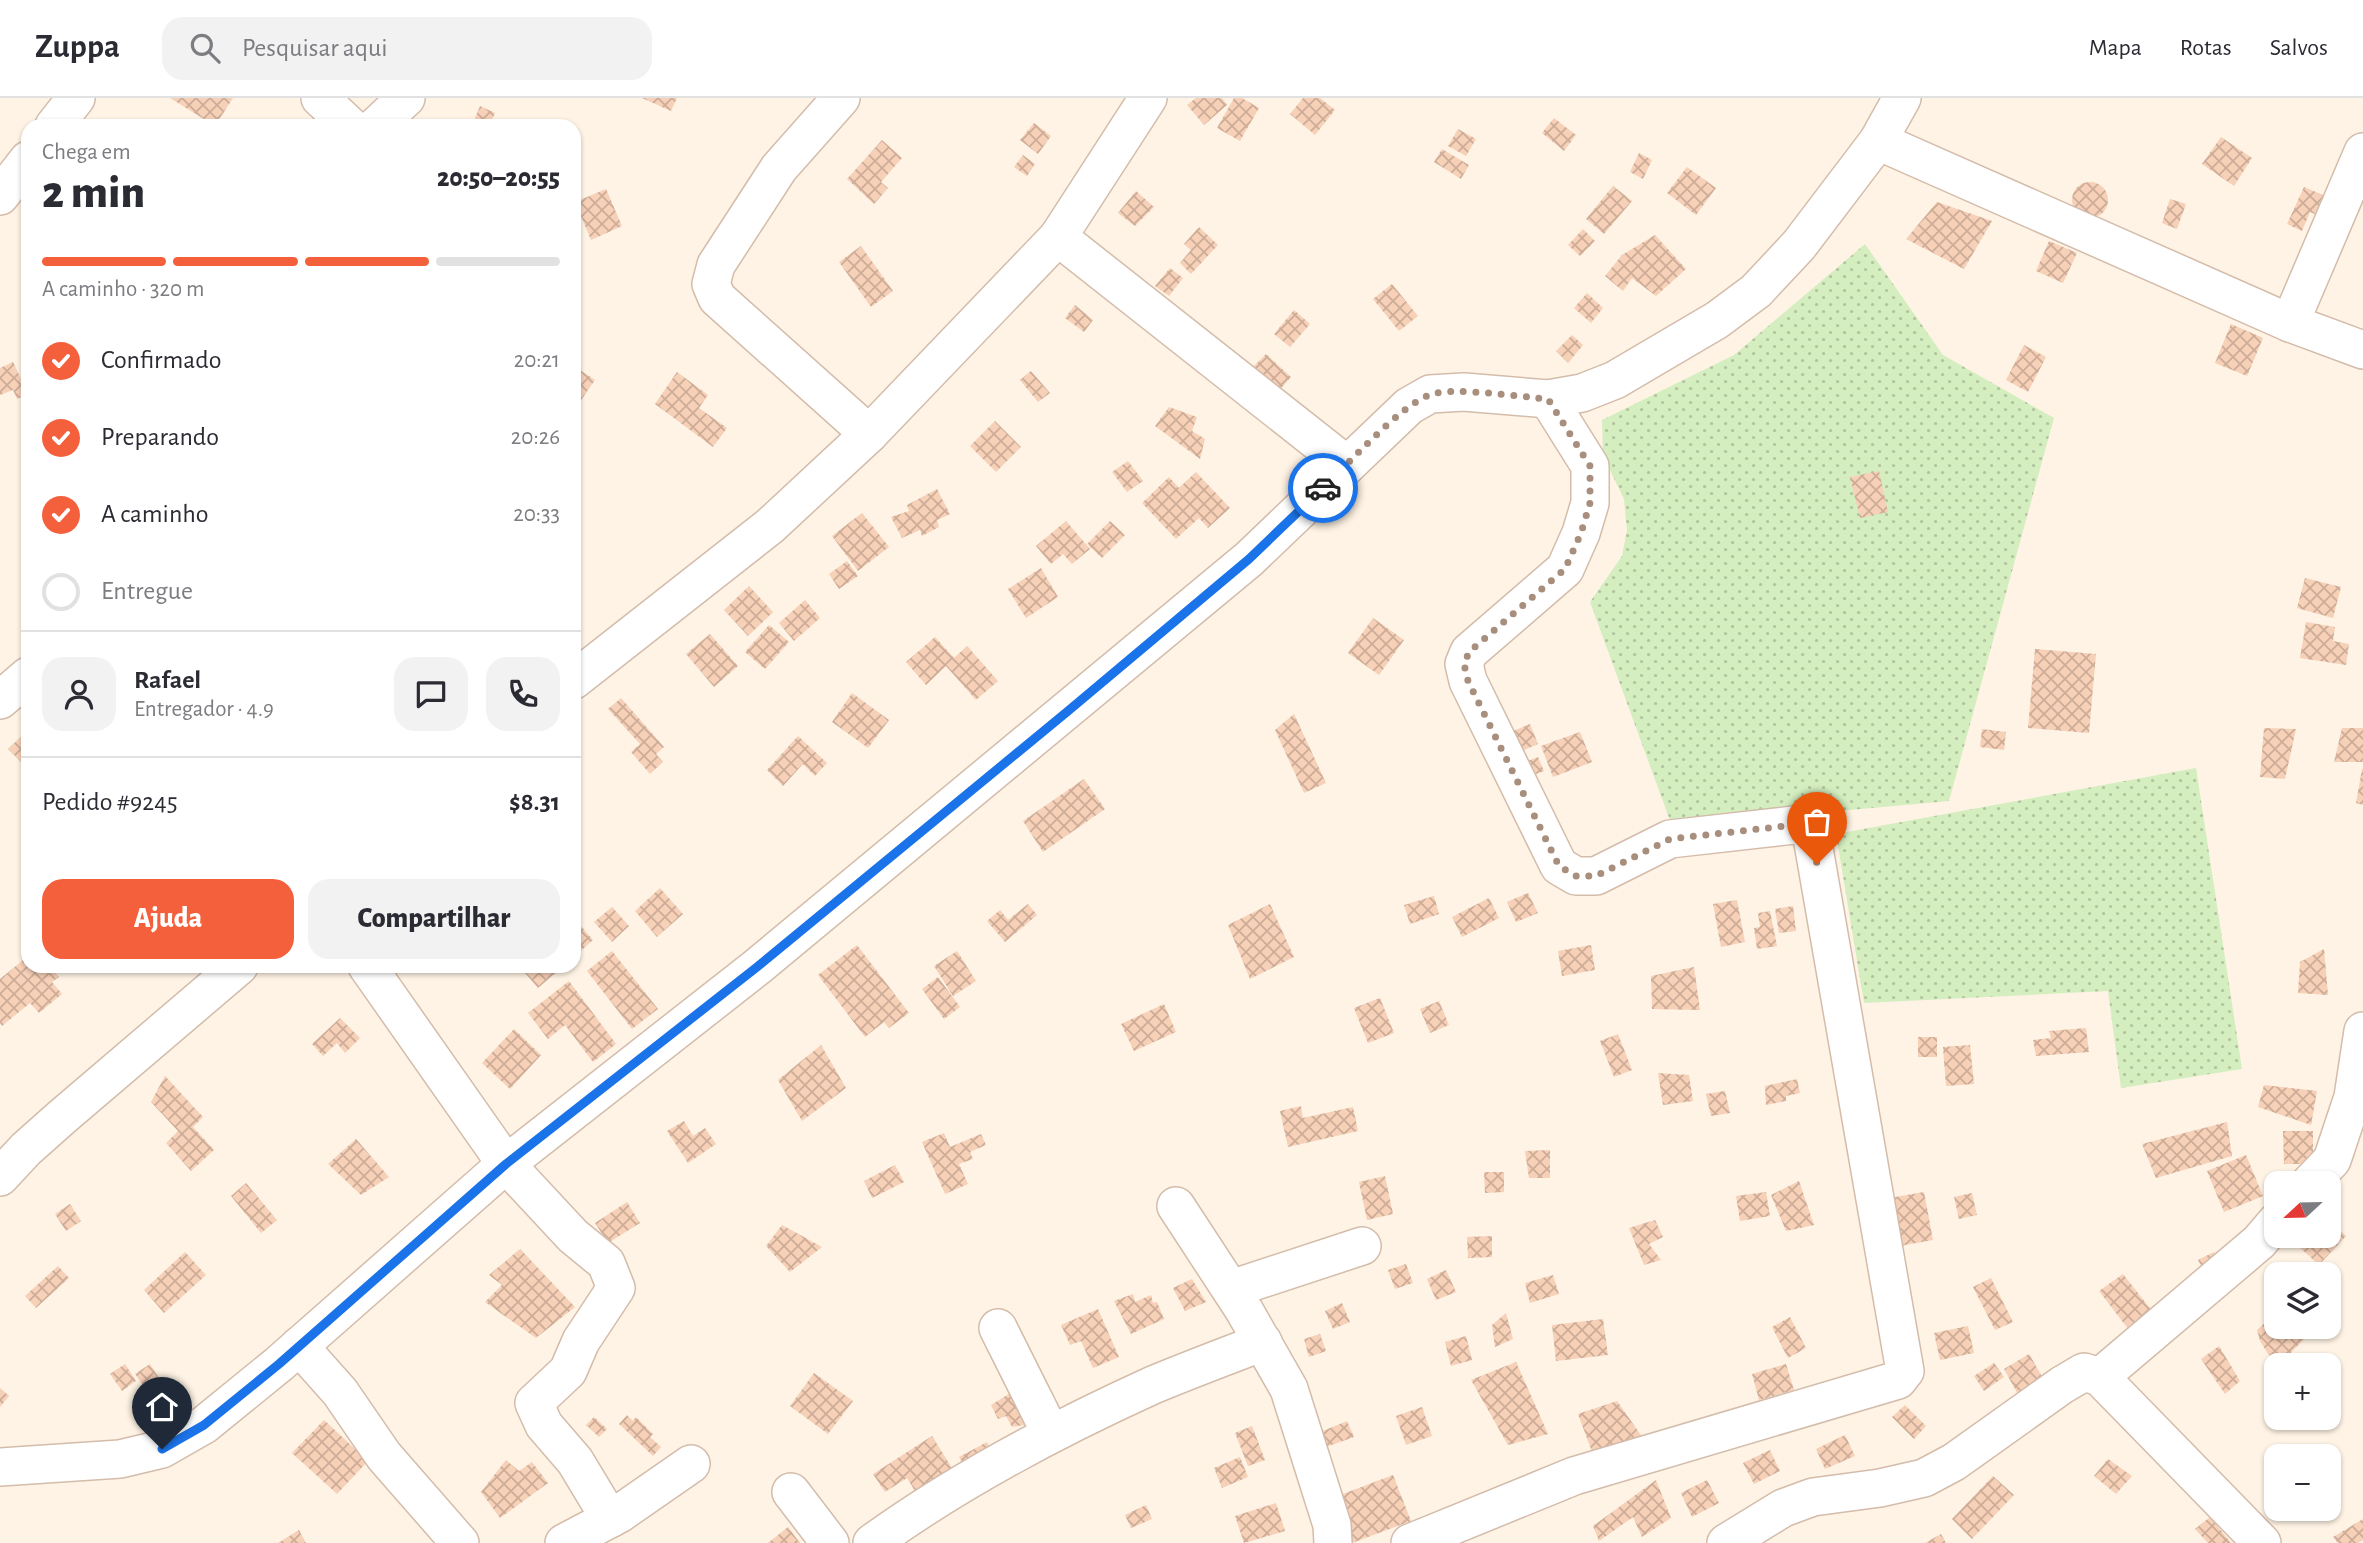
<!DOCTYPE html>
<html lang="pt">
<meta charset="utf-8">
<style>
body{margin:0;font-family:"Alegreya Sans",sans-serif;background:#f2f2f3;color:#2b2b33;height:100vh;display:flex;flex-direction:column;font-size:26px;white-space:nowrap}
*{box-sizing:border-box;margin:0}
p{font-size:23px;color:#7c7c81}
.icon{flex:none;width:38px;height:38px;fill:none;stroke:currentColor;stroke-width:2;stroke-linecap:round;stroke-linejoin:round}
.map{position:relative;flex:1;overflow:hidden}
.details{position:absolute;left:21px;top:21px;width:560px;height:854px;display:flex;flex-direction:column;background:#fff;border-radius:21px;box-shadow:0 2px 5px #0004}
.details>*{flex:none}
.needle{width:46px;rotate:248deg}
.fabs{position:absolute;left:2264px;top:1073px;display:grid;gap:14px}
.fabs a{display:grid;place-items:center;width:77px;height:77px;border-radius:14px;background:#fff;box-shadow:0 2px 5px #0004;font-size:35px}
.pin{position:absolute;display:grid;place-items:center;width:60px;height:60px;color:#fff;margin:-72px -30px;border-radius:50% 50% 50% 0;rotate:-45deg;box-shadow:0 0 7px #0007}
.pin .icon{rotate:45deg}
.courier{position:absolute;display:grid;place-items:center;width:70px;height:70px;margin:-35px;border:5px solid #1a73e8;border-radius:50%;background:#fff;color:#222;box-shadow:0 2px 9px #0007}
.headline em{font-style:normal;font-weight:800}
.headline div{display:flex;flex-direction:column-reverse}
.headline{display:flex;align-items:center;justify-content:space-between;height:119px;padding:0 21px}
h1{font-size:46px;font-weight:800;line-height:52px}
.bar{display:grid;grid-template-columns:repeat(4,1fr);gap:10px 7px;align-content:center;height:84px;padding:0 21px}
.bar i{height:9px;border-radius:5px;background:#e1e1e2}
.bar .selected{background:#f5603c}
.bar p{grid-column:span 4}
.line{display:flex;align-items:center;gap:18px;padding:0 21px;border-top:2px solid #e1e1e2}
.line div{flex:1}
.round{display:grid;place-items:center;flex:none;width:74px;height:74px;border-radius:21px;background:#f2f2f3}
ol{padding:0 21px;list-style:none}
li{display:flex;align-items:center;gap:21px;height:77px}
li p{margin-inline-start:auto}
li .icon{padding:7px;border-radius:50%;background:#f5603c;color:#fff;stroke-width:4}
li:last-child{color:#7c7c81}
li i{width:38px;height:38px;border:4px solid #e1e1e2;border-radius:50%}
.cta{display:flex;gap:14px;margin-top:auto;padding:14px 21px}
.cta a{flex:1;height:80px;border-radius:21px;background:#f5603c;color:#fff;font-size:28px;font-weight:800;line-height:80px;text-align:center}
.cta a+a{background:#f2f2f3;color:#2b2b33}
header{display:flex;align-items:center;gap:42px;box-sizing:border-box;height:98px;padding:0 35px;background:#fff;border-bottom:2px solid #e1e1e2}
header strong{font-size:33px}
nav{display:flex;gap:38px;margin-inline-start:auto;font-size:24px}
.search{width:490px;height:63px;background:#f2f2f3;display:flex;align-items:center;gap:18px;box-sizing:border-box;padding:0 24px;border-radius:21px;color:#7c7c81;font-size:26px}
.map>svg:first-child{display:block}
.grass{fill:url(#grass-dots)}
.building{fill:url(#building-cross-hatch)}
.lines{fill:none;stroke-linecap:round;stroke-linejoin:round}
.minor-casing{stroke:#d4bcab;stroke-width:40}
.minor{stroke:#fff;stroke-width:37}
.done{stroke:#a88e7d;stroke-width:7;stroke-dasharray:0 12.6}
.route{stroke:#1a73e8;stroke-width:9}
</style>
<header>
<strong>Zuppa</strong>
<div class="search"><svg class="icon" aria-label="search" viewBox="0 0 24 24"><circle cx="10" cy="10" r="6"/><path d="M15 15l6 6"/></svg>Pesquisar aqui</div>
<nav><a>Mapa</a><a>Rotas</a><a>Salvos</a></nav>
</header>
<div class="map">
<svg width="2363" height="1445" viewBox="0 0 2363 1445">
<defs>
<pattern id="grass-dots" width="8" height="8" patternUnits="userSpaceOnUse" patternTransform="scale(1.75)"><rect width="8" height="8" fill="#d4eec0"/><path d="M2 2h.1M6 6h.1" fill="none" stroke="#b1c49e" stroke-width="1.8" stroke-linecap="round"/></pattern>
<pattern id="building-cross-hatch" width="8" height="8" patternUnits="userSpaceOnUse" patternTransform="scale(1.75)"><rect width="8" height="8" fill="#f7d0b8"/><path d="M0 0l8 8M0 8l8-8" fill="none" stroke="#cdac97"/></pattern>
</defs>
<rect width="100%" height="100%" fill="#fef3e4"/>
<g class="grass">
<path d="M1865,146l78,111 111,63 -105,383 -277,25 -82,-224 32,-46 5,-26 -3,-31 -21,-43 -1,-36 132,-65z"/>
<path d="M2196,670l46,301 -121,19 -13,-97 -244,12 -28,-169z"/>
</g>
<g class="building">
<path d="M170,0h63l-18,28z"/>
<path d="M642,0h35l-6,13z"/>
<path d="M1196,0h26l5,7 -23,20 -17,-20z"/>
<path d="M1234,0h8l17,10 -19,33 -23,-13z"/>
<path d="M1303,0h17l15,12 -20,25 -25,-21z"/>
<path d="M480,8l15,7 -6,13h-10l-6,-3z"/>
<path d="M1554,20l22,17 -12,16 -22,-18z"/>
<path d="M1034,25l17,13 -13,18 -18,-14z"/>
<path d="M1458,31l18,10 -10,17 -18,-10z"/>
<path d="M2221,39l31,21 -18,28 -32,-22z"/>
<path d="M882,42l20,18 -21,24 7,6 -14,16 -27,-25z"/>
<path d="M1442,51l27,16 -8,14 -27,-17z"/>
<path d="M1639,55l13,7 -9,19 -13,-7z"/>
<path d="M1023,57l12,9 -8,12 -13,-9z"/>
<path d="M1687,69l29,21 -20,27 -29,-22z"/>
<circle cx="2090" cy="102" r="18"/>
<path d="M1613,88l19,15 -28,33 -18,-15z"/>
<path d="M2304,89l26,11 -9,19 -11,-5 -8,19 -15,-7z"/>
<path d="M606,91l16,37 -31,14 -16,-38z"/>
<path d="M1136,93l18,16 -19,19 -17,-13z"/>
<path d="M2170,101l16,5 -9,25 -15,-6z"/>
<path d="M1937,104l55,19 -28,48 -58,-30z"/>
<path d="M1199,129l19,18 -27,29 -11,-11 11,-13 -7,-6z"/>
<path d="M1583,131l12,12 -15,15 -12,-11z"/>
<path d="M1655,137l31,34 -30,27 -24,-18 -9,13 -18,-15 17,-21z"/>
<path d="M2049,143l28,12 -14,30 -27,-12z"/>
<path d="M861,148l32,45 -22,16 -32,-45z"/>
<path d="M1170,170l13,10 -14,18 -14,-10z"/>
<path d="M1392,186l26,32 -19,15 -26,-32z"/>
<path d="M1587,195l16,15 -12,15 -17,-15z"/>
<path d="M1075,207l18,15 -9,12 -19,-14z"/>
<path d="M1294,212l16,14 -20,23 -16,-13z"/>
<path d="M2231,226l32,14 -16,38 -32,-13z"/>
<path d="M1572,237l11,10 -15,18 -12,-12z"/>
<path d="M2024,247l22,12 -18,35 -22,-12z"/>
<path d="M1266,256l25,23 -14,16 -26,-24z"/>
<path d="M13,264l15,32 -11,5 -4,-9 -13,5v-27z"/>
<path d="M574,268l21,14 -16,23 -5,-3z"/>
<path d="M1031,273l19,22 -12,9 -18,-22z"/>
<path d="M677,274l31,23 -9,13 28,20 -14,19 -58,-43z"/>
<path d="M1169,309l28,10 -5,14 13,8 -5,20 -45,-33z"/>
<path d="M995,323l26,26 -25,25 -26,-26z"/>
<path d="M1128,363l15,20 -16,11 -15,-20z"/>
<path d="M1879,373l9,41 -28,6 -10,-41z"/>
<path d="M1196,374l34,36 -22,20 -9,-10 -23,21 -34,-36 27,-26 10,11z"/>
<path d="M937,391l13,25 -13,6 2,7 -17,9 -2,-6 -18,8 -11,-21 18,-6 -2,-6z"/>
<path d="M862,415l27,34 -31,24 -26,-35z"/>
<path d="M1066,423l24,28 -18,15 -9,-10 -12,10 -15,-18z"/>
<path d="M1110,423l15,14 -23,23 -15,-14z"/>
<path d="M847,463l11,15 -19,13 -10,-15z"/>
<path d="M1041,470l17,29 -32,21 -18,-29z"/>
<path d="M2305,480l36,9 -8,31 -36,-10z"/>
<path d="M749,488l24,26 -25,24 -24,-26z"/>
<path d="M805,502l15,18 -26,23 -15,-18z"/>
<path d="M1373,520l31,22 -25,35 -31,-22z"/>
<path d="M2306,524l29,5 -2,14 16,3 -3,21 -46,-7z"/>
<path d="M769,527l20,17 -24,27 -20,-17z"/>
<path d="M710,536l28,32 -24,21 -28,-33z"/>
<path d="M935,539l19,21 13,-12 31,35 -22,19 -30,-34 -20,19 -20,-23z"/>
<path d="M2035,551l61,5 -7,79 -61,-5z"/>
<path d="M852,595l37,27 -21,28 -36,-26z"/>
<path d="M621,600l43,49 -8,7 7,8 -13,12 -19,-22 9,-8 -32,-35z"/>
<path d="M1294,616l32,69 -22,10 -29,-63z"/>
<path d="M1530,626l8,20 -21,9 -9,-20z"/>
<path d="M2264,630l32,1 -11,50 -25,-2z"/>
<path d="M2342,630h21v34h-29z"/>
<path d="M1982,631l24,3 -2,18 -24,-3z"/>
<path d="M28,632v39l-20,-20z"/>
<path d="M1580,634l12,30 -39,15 -12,-31z"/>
<path d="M798,638l29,27 -12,13 -12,-12 -20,22 -16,-16z"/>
<path d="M1538,659l6,14 -13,5 -6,-14z"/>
<path d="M2362,671h1v36l-7,-2z"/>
<path d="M1084,681l21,30 -62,43 -20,-31z"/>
<path d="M660,790l23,26 -26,23 -22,-26z"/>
<path d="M1528,795l10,20 -22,9 -9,-20z"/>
<path d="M1434,798l5,18 -29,10 -6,-19z"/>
<path d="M1489,800l10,20 -37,19 -10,-20z"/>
<path d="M1737,802l8,42 -24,5 -8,-43z"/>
<path d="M1028,806l9,11 -32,27 -18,-21 13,-11 8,10z"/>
<path d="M1270,806l24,53 -44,22 -22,-54z"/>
<path d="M1793,808l3,25 -17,2 -4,-24z"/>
<path d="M612,809l17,19 -17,16 -18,-20z"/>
<path d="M1770,813l7,35 -20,3 -3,-21 6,-1 -2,-14z"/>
<path d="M574,820l19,22 -19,17z"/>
<path d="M857,847l52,68 -20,15 -5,-6 -19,15 -47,-62z"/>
<path d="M1591,847l4,25 -33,6 -4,-25z"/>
<path d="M2324,851l4,46 -30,-2 2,-31z"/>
<path d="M612,853l46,58 -26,20 -45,-58z"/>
<path d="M957,853l19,30 -23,15 -19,-30z"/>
<path d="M28,858v10h22l9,11 -7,5 10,12 -23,19 -9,-10 -28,23 -2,-3v-44z"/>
<path d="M519,868h45l-26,22z"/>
<path d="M1694,869l6,43 -48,-1 -1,-33z"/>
<path d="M938,879l22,30 -16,12 -22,-30z"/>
<path d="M569,883l47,63 -23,18 -28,-37 -17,14 -20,-26z"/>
<path d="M1380,900l14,35 -26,10 -14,-35z"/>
<path d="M1439,903l10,24 -19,8 -10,-24z"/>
<path d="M1164,906l12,28 -42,19 -13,-27z"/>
<path d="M340,920l20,20 -15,15 -8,-10 -14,13 -11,-12z"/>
<path d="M2086,930l3,24 -53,4 -3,-16 18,-2 -2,-7z"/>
<path d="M514,931l27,26 -31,34 -28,-26z"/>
<path d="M1618,936l14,36 -18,7 -14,-36z"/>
<rect x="1918" y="939" width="19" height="20"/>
<path d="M821,947l25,43 -44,33 -24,-41z"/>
<path d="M1970,947l4,39 -28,2 -3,-39z"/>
<path d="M1658,975l31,2 4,26 -30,4z"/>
<path d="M165,978l38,41 -10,10 21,23 -23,21 -25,-28 12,-12 -27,-29z"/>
<path d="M1797,981l3,14 -14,3v5l-20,4 -1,-19z"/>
<path d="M2264,987l53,6 -6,34 -53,-18z"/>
<path d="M1725,993l5,22 -19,3 -5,-22z"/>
<path d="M1301,1008l2,12 50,-11 5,24 -70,16 -8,-36z"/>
<path d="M684,1023l9,15 12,-8 11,16 -28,19 -21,-32z"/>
<path d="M2227,1024l5,34 -76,22 -14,-34z"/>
<path d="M2283,1033h30v33h-29z"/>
<path d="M944,1035l6,14 31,-13 5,11 -16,7 3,7 -14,5 9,20 -23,10 -23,-52z"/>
<path d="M356,1041l33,38 -28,18 -33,-31z"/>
<path d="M1550,1052v28h-21l-4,-27z"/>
<path d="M2246,1057l17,41 -39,16 -17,-41z"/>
<path d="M895,1067l9,17 -32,16 -8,-17z"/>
<path d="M1484,1074h20v20l-19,1z"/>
<path d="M1385,1078l8,38 -26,6 -8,-38z"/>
<path d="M1799,1083l15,44 -28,6 -15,-36z"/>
<path d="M246,1085l31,37 -16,13 -30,-37z"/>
<path d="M1766,1094l4,24 -30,5 -4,-25z"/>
<path d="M1924,1094l9,48 -33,6 -10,-48z"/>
<path d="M1972,1095l5,22 -18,4 -5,-22z"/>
<path d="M627,1104l13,21 -32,20 -13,-20z"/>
<path d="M70,1106l11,17 -15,10 -11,-17z"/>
<path d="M1655,1122l8,17 -14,7 12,16 -17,5 -15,-37z"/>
<path d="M2329,1122l17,16 -27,29 -21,-19 10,-10h21z"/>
<path d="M782,1127l40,22 -32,25 -24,-26z"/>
<path d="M1492,1138v21l-24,1 -1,-21z"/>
<path d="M520,1151l55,58 -39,31 -51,-36 17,-17 -13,-10z"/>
<path d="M185,1154l21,23 -42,38 -20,-23z"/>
<path d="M2214,1154l8,13 -17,9 -7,-14z"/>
<path d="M1406,1166l7,19 -18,6 -7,-19z"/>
<path d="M58,1168l11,12 -33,30 -11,-12z"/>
<path d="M1446,1172l10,22 -20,8 -9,-21z"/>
<path d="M2123,1176l30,38 -24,18 -30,-39z"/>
<path d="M1553,1177l6,19 -29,9 -5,-20z"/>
<path d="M1991,1180l22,44 -18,8 -22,-43z"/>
<path d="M1192,1181l14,23 -21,9 -12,-23z"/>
<path d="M1133,1196l2,8 16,-7 2,8 4,-1 7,17 -33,15 -17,-33z"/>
<path d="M1342,1205l8,19 -17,7 -8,-18z"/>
<path d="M1098,1211l21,48 -26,11 -12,-27 -11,4 -9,-20z"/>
<path d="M2277,1214v14h40l-38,39h-4l-15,-24 -3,-11z"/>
<path d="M1506,1215l7,26 -18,8 -3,-22z"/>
<path d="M1790,1219l16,31 -18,10 -16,-31z"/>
<path d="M1603,1221l5,36 -52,6 -4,-36z"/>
<path d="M1968,1228l6,27 -34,7 -6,-27z"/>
<path d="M1320,1236l6,17 -17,6 -5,-18z"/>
<path d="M1466,1238l6,24 -21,6 -6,-24z"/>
<path d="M2219,1248l21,35 -15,13 -24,-35z"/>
<path d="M2029,1256l18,31 -26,15 -17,-31z"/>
<path d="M1516,1264l32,72 -40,11 -37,-65z"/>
<path d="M1994,1265l10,14 -20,14 -10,-15z"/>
<path d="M125,1266l11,17 -14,10 -12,-17z"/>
<path d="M150,1266l11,17 -14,10 -12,-17z"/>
<path d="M1786,1266l8,26 -35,10 -7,-26z"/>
<path d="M814,1275l39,28 -25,33 -38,-28z"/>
<path d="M1020,1289l17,29 -13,9 -12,2 -6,-11 -8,3 -7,-14z"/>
<path d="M0,1290l9,8 -9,11z"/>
<path d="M1617,1303l26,37 -45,30 -20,-54z"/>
<path d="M1905,1307l21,21 -12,13 -22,-22z"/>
<path d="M1422,1309l10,29 -26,9 -10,-29z"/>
<path d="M627,1317l6,6 3,-4 17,17 -3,3 11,10 -8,9 -34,-32z"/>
<path d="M594,1319l13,12 -8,8 -13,-12z"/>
<path d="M324,1322l44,41 -31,33 -45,-41z"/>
<path d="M1347,1323l7,16 -31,11 -5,-15z"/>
<path d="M1252,1328l13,34 -17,6 -13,-33z"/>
<path d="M1845,1337l10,21 -30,13 -9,-20z"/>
<path d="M932,1338l30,48 -37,23 -18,-29 -22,14 -12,-18z"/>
<path d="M987,1344l8,15 -28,14 -8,-14z"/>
<path d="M1770,1352l10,21 -26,13 -11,-21z"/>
<path d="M1240,1359l8,20 -26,11 -8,-20z"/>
<path d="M2108,1361l24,17 -16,18 -22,-18z"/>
<path d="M506,1362l13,11 13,-9 16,21 -48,35 -19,-26z"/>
<path d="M1393,1377l18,46 -59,22 -17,-46z"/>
<path d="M1993,1378l21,19 -42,44 -20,-20z"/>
<path d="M1656,1382l15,38 -29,19 -9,-20 -34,24 -6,-15z"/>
<path d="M1707,1382l12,23 -27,14 -11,-24z"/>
<path d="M1276,1405l9,28 -41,12 -9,-27z"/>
<path d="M1146,1407l6,14 -21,9 -6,-13z"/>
<path d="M2210,1419l21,26h-23l-13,-14z"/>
<path d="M2363,1421v21l-5,3h-20l-5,-6z"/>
<path d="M788,1429l12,16h-32z"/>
<path d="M299,1432l7,13h-28z"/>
<path d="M1941,1436l5,9h-21z"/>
</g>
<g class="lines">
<defs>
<g id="minor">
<path d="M320,0l30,28"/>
<path d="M841,0l-62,70 -63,97 -5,19 6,14 152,136"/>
<path d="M54,28l22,-28"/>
<path d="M376,28l30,-28"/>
<path d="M1878,43l412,182 73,27"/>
<path d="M0,98l28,-36"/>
<path d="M1058,139l289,228"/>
<path d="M2290,225l73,-171"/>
<path d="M574,582l196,-154 99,-92 189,-197 90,-139"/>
<path d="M0,602l28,-24"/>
<path d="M367,868l139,198 67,72 33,27 10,25 -35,53 -13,30 -34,32 10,22 31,36 35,58"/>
<path d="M0,1079l26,-28 36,-32 177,-151"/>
<path d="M2310,1085l22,-23 21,-63 10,-66"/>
<path d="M1176,1108l68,104 45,79 43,136 1,18"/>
<path d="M1231,1191l131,-43"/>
<path d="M998,1230l53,106"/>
<path d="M299,1248l41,46 44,64 76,87"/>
<path d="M2100,1279l159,-135 18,-21"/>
<path d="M0,1369l120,-8 42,-10 42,-24 75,-61 227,-200 251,-197 492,-408 160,-153 21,-12 34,-2 84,7 34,-6 33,-13 102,-60 39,-29 43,-46 79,-104 24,-43"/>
<path d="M791,1394l39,51"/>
<path d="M564,1445l55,-29 72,-50"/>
<path d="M872,1445c87,-63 184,-114 281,-158 36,-15 73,-29 110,-43"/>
<path d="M1410,1445l164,-67 324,-96 7,-9 -93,-534 -4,-9 -14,-3 -124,14 -74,37h-20l-17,-10 -91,-185 -4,-17 5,-12 96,-83 16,-36 9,-30v-37l-42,-67"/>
<path d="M1726,1445l57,-35 30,-11 67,-9 44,-10 30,-16 108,-77 22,-13 16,5 162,166"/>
</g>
</defs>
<use href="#minor" class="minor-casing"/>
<use href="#minor" class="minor"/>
</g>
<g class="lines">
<path class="done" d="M1323,390c24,-23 77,-82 106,-93 21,-9 93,2 119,4l42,67v37l-9,30 -16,36 -96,83 -5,12 4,17 91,185 17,10h20l74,-37 124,-14 14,3 4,9 5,27"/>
<path class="route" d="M162,1351l42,-24 75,-61 227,-200 251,-197 311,-256 181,-152 74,-71"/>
</g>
</svg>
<div class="fabs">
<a><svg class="needle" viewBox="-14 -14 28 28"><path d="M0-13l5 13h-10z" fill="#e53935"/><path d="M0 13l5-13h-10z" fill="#7c7c81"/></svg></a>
<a><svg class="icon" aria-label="layers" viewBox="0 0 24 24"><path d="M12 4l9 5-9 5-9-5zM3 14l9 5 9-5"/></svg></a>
<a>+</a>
<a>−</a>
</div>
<div class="pin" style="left:1817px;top:766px;background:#ea580c"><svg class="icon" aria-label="bag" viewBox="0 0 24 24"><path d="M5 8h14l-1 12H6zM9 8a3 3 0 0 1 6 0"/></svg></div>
<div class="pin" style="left:162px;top:1351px;background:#1f2937"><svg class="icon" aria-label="home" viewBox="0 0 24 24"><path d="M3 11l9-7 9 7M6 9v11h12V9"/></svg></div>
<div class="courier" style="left:1323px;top:390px"><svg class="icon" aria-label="car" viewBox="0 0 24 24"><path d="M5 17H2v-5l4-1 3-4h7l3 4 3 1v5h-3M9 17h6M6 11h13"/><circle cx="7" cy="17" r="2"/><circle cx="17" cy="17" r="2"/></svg></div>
<section class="details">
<div class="headline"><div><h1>2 min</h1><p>Chega em</p></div><em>20:50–20:55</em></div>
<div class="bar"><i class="selected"></i><i class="selected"></i><i class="selected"></i><i></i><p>A caminho · 320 m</p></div>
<ol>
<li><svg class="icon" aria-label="check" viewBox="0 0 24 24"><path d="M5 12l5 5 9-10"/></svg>Confirmado<p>20:21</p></li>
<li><svg class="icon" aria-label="check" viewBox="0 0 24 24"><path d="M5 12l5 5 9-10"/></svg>Preparando<p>20:26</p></li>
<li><svg class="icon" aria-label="check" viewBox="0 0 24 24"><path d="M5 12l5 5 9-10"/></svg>A caminho<p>20:33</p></li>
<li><i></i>Entregue</li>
</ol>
<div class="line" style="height:126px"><a class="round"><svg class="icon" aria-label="person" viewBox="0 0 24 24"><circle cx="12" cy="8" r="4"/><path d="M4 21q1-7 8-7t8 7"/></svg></a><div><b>Rafael</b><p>Entregador · 4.9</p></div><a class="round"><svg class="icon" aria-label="chat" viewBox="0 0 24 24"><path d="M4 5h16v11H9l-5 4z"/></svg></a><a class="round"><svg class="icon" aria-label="phone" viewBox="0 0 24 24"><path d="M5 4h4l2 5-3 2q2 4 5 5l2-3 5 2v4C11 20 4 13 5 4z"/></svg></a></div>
<div class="line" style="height:91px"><div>Pedido #9245</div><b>$8.31</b></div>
<div class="cta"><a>Ajuda</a><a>Compartilhar</a></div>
</section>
</div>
